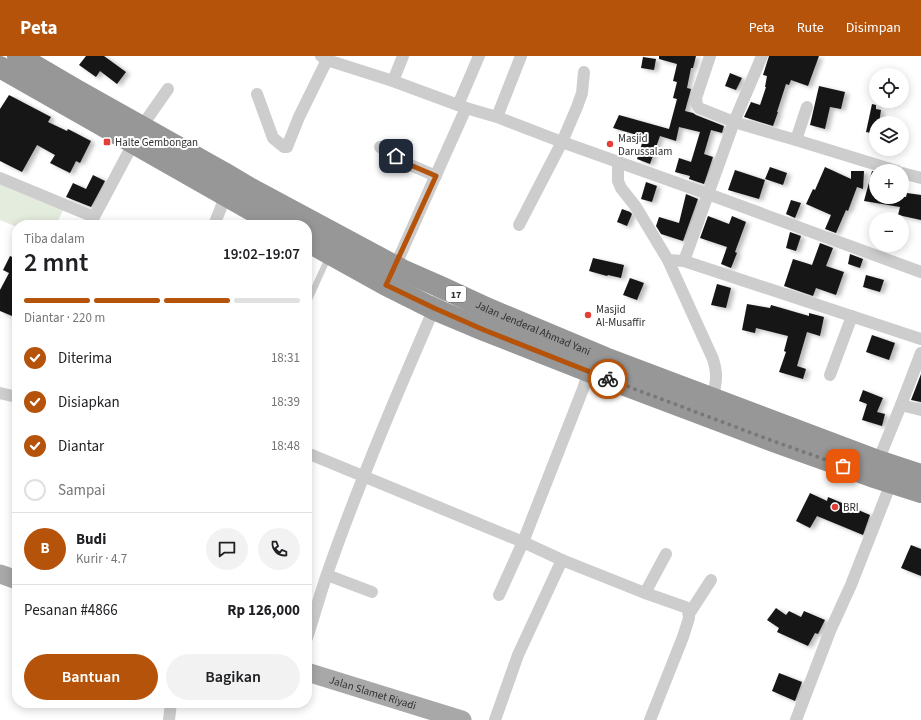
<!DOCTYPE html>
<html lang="id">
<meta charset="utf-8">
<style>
body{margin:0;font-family:"Source Sans 3",sans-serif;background:#f2f2f2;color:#202124;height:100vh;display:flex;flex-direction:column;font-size:15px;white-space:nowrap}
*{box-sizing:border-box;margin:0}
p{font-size:13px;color:#757577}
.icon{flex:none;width:22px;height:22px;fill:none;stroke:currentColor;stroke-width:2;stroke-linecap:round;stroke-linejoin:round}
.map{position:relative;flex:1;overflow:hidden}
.side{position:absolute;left:12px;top:164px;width:300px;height:488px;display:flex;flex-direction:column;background:#fff;border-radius:16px;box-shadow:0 2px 10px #0003}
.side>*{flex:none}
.tools{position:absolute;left:869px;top:12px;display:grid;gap:8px}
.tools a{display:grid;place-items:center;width:40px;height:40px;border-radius:50%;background:#fff;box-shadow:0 2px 10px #0003;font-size:20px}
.pin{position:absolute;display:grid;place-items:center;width:34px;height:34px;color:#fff;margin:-17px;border-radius:8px;box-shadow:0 2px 6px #0006}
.courier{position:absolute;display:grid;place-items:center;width:40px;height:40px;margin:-20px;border:3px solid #b45309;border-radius:50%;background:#fff;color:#222;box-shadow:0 1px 5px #0007}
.overview em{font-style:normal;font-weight:600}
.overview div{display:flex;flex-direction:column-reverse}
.overview{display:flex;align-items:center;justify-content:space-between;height:68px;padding:0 12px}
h1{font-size:26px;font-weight:600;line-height:30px}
.bar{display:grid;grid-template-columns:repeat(4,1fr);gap:6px 4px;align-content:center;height:48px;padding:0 12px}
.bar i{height:5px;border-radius:3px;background:#e0e0e0}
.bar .current{background:#b45309}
.bar p{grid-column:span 4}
.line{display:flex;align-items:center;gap:10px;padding:0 12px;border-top:1px solid #e0e0e0}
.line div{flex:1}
.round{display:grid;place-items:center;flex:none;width:42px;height:42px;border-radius:21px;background:#f2f2f2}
ol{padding:0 12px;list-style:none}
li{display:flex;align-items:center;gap:12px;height:44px}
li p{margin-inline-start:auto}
li .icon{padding:4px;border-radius:50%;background:#b45309;color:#fff;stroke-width:4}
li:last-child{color:#757577}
li i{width:22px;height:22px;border:2px solid #e0e0e0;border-radius:50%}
.button{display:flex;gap:8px;margin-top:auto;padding:8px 12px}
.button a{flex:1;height:46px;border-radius:24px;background:#b45309;color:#fff;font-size:16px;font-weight:600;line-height:46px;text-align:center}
.button a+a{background:#f2f2f2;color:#202124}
header{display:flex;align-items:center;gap:24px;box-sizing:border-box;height:56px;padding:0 20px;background:#b45309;color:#fff}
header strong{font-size:19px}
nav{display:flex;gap:22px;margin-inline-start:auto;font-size:14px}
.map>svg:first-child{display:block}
.green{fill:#e4ecde}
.building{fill:#171717;filter:url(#shadow)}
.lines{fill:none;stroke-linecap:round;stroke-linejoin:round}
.lane{stroke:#cdcdcd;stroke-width:6}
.street{stroke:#cdcdcd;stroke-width:12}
.primary{stroke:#a8a8a8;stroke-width:19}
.highway{stroke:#979797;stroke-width:22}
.done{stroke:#787878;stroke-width:4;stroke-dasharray:0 7.2}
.route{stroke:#b45309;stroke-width:5}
.poi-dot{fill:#e24036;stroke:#fff;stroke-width:1.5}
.labels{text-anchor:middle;stroke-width:4;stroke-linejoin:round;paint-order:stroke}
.shield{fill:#fff;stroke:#6e6e6e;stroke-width:1}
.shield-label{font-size:10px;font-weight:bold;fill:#303030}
.poi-label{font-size:11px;fill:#303030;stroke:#fff;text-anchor:start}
.street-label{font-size:11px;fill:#303030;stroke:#fff}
</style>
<header>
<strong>Peta</strong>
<nav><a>Peta</a><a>Rute</a><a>Disimpan</a></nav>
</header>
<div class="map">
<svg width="921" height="664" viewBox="0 0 921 664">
<defs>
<filter id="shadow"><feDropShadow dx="4" dy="2" stdDeviation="2" flood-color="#0004"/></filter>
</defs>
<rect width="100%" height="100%" fill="#fff"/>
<path class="green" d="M0,124l64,28 -8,17h-39v2l-17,-7z"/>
<g class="building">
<path d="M86,0h18l22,16 -9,12 -17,-13 -4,6 -17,-12z"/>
<path d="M659,0h37l-3,12h-2l-4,20 4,1 -6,22 8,2 3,2 28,11 -2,7 -11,-3 -7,24 9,3 -9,27 -15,-5 1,-3 -15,-4 4,-14 12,4 9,-30 -21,-5 -3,14 -16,-5 -10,28 -13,-5 7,-22 -31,-9 6,-13 50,14 8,-30 -4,-1 4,-16 -4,-1 4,-17 -18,-5z"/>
<path d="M769,0h50l-11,30 -17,-6 -2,5 -3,-1 -9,28h1l-5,14 -29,-9 7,-15 9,3 6,-18h-1l2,-11 -4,-1z"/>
<path d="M643,1l13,2 -2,11 -13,-2z"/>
<path d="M730,17l12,5 -6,12 -11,-4z"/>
<path d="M819,30l26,6 -4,17 -11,-2 -5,22 -15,-4z"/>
<path d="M9,39l42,22 -3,5 19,9 1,-2 23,12 -11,22 -4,-2 -6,12 -20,-10 5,-8 -18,-10 -15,27 -22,-11v-52z"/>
<path d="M872,48l4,1v4l5,1 -2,13h-3v11l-10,-2z"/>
<path d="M770,111l17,6 -4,12 -18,-6z"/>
<path d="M825,111l26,12v-8h13l-1,18 -6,-2 -9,24 -2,-1 -10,23 -11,-4 6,-14 -25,-11 7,-15 2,1z"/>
<path d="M735,114l30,10 -6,19 -31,-9z"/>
<path d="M872,115l4,1v25h30l1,-4 14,2v25l-23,-5 2,-8 -36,-6z"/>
<path d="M93,119l12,6 -14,26 -25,-10 7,-14 13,6z"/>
<path d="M646,126l11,4 -5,16 -11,-3z"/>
<path d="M686,138l12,5 -15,42 -22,-7 -5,-8 3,-9 20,6z"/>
<path d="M791,144l10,3 -6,15 -9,-4z"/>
<path d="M622,153l8,3 2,2 -5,12 -10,-4z"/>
<path d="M708,160l21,8 3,-8 14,6 -11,30 2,1 -6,15 -10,-4 6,-17 -27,-9z"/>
<path d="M790,176l11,4 -5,15 -10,-3z"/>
<path d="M820,187l13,5 -7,18 18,6 -8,23 -20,-7 -3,8 -29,-10 9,-27 19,6z"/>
<path d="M850,198l13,5 -3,9 -12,-4z"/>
<path d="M10,200l7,3v59l-17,-7v-21l9,-17 -6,-3z"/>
<path d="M593,202l31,7 -3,13 -13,-3 -1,1 -18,-5z"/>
<path d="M866,219l18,5 -4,12 -17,-5z"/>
<path d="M630,222l14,5 -7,17 -14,-5z"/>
<path d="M717,228l14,4 -5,20 -15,-3z"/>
<path d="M747,248l23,4 1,-3 38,11v-3l15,4 -4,19 -13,-4 -10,34 9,3 -3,10 -24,-7 7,-20 -2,-1 4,-15 -32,-8 -1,5 -13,-3z"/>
<path d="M872,279l23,8 -6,17 -23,-8z"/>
<path d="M921,318v28l-10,-2z"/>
<path d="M863,334l20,8 -6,14 8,2 -3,12 -20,-6 5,-16 -8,-3z"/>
<path d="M810,437l17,8 1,-4 42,18 -7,20 -46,-19 -7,12 -14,-7z"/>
<path d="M911,489l10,4v27l-20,-8z"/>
<path d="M776,552l10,7 3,-4 12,6 3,-6 21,9 -7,14 -3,-1 -7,13 -31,-14 2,-4 -12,-8z"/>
<path d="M779,617l23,9 -7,19 -23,-10z"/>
</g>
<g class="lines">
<path class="lane" d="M307,248l21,-46"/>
<g class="street">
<path d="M321,0l6,4 66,21 73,27 31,9 65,25 146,52 213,78"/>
<path d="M710,0l-14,42 1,7 2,3 35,14 28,-66"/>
<path d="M393,25l10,-25"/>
<path d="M257,38l16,44 11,9h3l12,-30 28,-57"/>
<path d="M458,49l21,-49"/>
<path d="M497,61l24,-61"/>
<path d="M142,70l26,-37"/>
<path d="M796,84l11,-33"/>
<path d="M380,91l16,9 5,5 35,15"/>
<path d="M618,106v19l3,7 15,19 32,53 45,99c5,16 3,23 0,39"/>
<path d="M902,117l19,5"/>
<path d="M0,122l94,39 40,-75"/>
<path d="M214,169l12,-30"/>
<path d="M519,169l43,-83 15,-35 5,-14 2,-21"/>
<path d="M668,204l16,1 237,78"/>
<path d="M684,205l50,-139 62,18 101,31"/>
<path d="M393,215l73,-163"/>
<path d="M830,319l22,-59"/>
<path d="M0,337l17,4"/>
<path d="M901,349l20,5"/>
<path d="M307,397l216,89 39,18 83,33 40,14 3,3 1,8 -6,19 -33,83"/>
<path d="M876,410l25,-61 20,-52"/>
<path d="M327,519l45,17"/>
<path d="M645,537l21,-39"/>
<path d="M499,539l24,-53 60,-153 6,-18"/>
<path d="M689,558l22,-34"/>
<path d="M307,582c7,-22 13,-43 20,-64 34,-97 75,-192 116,-286"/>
<path d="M169,664l2,-17"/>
<path d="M495,664l23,-65 44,-95"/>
<path d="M796,664l34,-89 21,-46 42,-107"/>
</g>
<g class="primary">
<path d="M0,518l17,6"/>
<path id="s1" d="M307,616l155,48"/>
</g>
<g class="highway">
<path id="s2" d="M18,0l58,34 148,83 27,16 151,81 41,18 43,20 119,50 273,103 43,14"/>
<path d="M0,11l278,158"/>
<path d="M307,185l79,44 48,24 50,21 117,46 172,65 98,35 50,16"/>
</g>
</g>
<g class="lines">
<path class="done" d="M608,323l165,62 70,25"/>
<path class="route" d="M396,100l5,5 35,15 -50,109 48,23 50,22 124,49"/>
</g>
<g class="poi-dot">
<rect x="103" y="82" width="8" height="8" rx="2"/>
<circle cx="610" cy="88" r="4"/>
<circle cx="588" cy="259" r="4"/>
<circle cx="835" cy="451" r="4"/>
</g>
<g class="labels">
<rect class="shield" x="446" y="230" width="20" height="16" rx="3"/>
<g class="shield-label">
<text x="456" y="242">17</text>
</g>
<g class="poi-label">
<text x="618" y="86">Masjid<tspan x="618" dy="13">Darussalam</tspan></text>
<text x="115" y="90">Halte Gembongan</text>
<text x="596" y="257">Masjid<tspan x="596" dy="13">Al-Musaffir</tspan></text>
<text x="843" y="455">BRI</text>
</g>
<g class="street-label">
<text dy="4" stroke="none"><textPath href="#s2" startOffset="583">Jalan Jenderal Ahmad Yani</textPath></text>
<text dy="4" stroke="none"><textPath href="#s1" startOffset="69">Jalan Slamet Riyadi</textPath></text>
</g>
</g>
</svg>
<div class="tools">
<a><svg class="icon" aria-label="locate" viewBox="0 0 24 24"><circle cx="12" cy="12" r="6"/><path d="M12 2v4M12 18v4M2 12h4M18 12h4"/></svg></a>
<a><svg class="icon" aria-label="layers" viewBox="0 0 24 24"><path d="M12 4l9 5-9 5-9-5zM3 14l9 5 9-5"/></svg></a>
<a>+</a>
<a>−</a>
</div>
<div class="pin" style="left:843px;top:410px;background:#ea580c"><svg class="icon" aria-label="bag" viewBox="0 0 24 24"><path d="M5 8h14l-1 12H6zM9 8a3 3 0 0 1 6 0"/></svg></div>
<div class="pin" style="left:396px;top:100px;background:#1f2937"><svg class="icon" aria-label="home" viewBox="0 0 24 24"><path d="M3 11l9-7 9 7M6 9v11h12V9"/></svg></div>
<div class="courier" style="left:608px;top:323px"><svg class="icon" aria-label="bike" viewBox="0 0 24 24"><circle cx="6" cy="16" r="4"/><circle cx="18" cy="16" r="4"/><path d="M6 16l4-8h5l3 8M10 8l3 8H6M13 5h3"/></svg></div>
<section class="side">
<div class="overview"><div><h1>2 mnt</h1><p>Tiba dalam</p></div><em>19:02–19:07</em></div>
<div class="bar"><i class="current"></i><i class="current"></i><i class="current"></i><i></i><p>Diantar · 220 m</p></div>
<ol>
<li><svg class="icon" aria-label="check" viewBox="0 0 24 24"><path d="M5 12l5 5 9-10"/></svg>Diterima<p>18:31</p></li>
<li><svg class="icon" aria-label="check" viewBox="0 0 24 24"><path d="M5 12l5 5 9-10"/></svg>Disiapkan<p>18:39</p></li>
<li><svg class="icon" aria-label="check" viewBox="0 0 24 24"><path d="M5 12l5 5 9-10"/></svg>Diantar<p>18:48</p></li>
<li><i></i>Sampai</li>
</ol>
<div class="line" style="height:72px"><b class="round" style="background:#b45309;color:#fff">B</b><div><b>Budi</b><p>Kurir · 4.7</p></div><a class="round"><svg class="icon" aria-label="chat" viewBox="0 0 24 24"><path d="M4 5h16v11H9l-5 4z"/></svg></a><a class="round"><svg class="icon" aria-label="phone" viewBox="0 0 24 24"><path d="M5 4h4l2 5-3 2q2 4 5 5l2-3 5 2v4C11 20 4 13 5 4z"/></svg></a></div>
<div class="line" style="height:52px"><div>Pesanan #4866</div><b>Rp 126,000</b></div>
<div class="button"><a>Bantuan</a><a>Bagikan</a></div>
</section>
</div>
